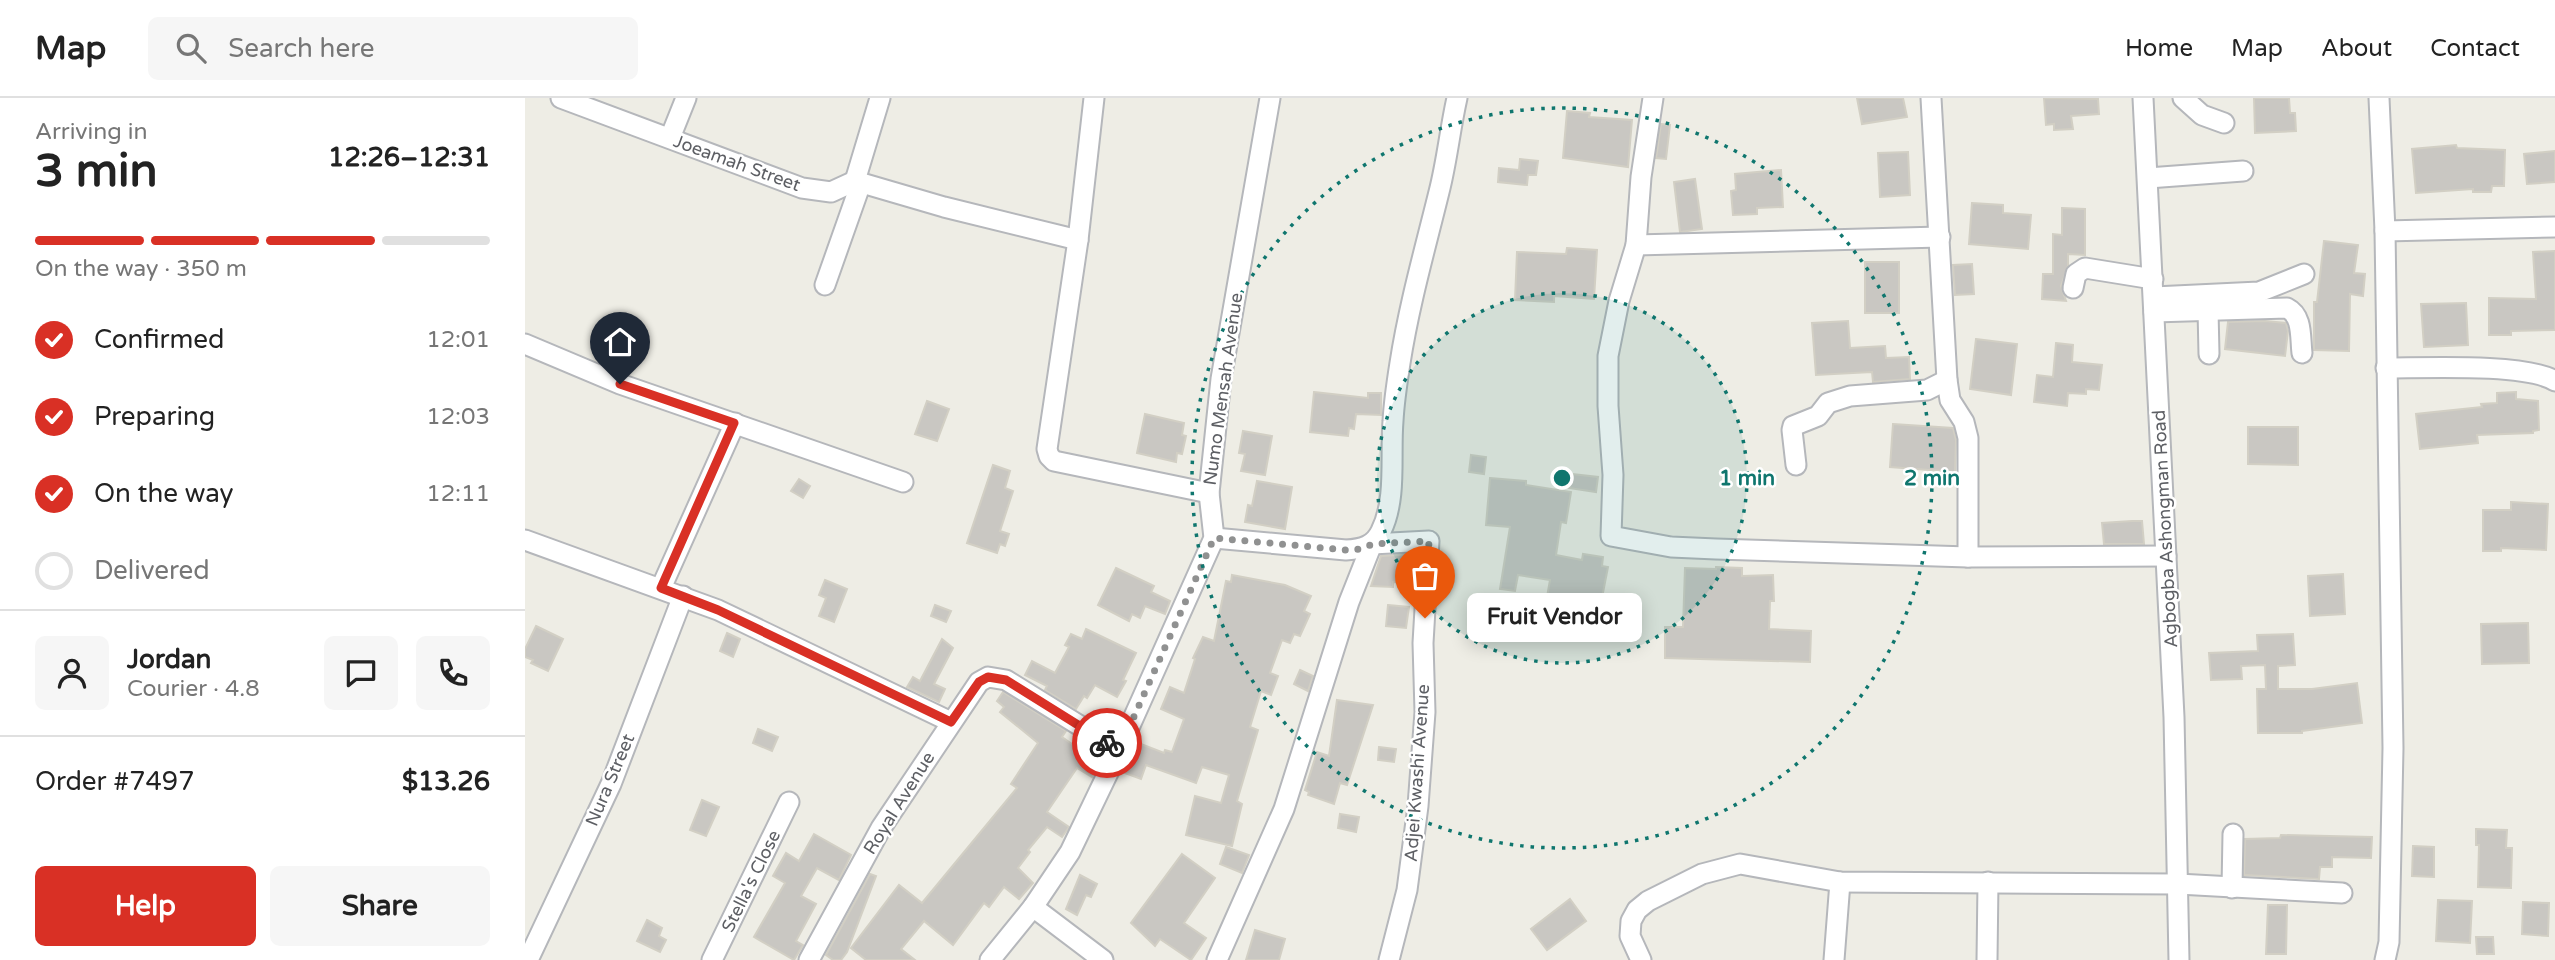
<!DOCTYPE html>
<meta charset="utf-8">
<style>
body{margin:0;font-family:"Varela Round",sans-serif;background:#f6f6f6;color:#222;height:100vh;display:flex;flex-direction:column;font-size:26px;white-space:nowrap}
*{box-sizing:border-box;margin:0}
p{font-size:23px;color:#767676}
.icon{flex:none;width:38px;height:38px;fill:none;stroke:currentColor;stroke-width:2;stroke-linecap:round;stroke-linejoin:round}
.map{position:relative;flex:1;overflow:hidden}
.details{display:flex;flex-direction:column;background:#fff;width:525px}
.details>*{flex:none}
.pin{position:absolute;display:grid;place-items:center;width:60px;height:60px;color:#fff;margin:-72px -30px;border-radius:50% 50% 50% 0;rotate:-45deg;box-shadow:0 0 7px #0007}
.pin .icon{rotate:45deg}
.courier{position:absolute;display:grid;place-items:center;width:70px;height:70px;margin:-35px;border:5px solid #d93025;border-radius:50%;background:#fff;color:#222;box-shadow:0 2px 9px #0007}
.bubble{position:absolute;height:49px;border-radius:10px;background:#fff;box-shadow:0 4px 18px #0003;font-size:23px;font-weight:800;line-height:49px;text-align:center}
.overview em{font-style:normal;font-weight:800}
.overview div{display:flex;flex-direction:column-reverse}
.overview{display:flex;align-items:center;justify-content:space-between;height:119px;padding:0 35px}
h1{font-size:46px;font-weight:800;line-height:52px}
.bar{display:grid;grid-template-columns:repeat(4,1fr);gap:10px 7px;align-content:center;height:84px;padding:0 35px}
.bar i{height:9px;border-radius:5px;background:#e0e0e0}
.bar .current{background:#d93025}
.bar p{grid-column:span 4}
.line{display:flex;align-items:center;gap:18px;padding:0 35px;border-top:2px solid #e0e0e0}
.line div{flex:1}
.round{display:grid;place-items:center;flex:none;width:74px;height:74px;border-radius:10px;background:#f6f6f6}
ol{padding:0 35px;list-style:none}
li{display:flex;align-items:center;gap:21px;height:77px}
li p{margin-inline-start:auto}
li .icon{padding:7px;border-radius:50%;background:#d93025;color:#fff;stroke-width:4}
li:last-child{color:#767676}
li i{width:38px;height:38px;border:4px solid #e0e0e0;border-radius:50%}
.button{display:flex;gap:14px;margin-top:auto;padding:14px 35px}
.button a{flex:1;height:80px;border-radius:10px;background:#d93025;color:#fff;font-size:28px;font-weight:800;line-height:80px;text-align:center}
.button a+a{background:#f6f6f6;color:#222}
header{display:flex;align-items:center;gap:42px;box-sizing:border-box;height:98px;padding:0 35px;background:#fff;border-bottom:2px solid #e0e0e0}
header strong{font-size:33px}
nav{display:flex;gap:38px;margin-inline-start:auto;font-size:24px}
.search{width:490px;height:63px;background:#f6f6f6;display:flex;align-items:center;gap:18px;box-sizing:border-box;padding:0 24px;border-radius:10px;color:#767676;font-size:26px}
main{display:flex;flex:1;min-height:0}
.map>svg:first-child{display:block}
.building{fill:#c9c7c2;stroke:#d2cfc4;stroke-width:2}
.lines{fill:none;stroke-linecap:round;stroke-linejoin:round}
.minor-casing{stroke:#b5b7bb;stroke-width:23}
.minor{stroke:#fff;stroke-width:19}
.done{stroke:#909191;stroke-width:7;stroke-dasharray:0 12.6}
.route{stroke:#d93025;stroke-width:9}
.ring{fill:none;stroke:#0f766e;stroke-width:3.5;stroke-dasharray:3.5 7}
.labels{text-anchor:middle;stroke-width:5;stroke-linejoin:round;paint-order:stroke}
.street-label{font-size:18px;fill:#5d5f64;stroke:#fff}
.centre{fill:#0f766e;stroke:#fff;stroke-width:3.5}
.ring-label{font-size:21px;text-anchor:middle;font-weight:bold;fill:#0f766e;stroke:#fff;stroke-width:5;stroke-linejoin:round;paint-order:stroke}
</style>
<header>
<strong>Map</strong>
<div class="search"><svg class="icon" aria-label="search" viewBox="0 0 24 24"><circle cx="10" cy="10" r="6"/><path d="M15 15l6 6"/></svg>Search here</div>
<nav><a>Home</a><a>Map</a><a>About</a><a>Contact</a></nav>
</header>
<main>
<section class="details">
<div class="overview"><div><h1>3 min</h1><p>Arriving in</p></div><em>12:26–12:31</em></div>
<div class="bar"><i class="current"></i><i class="current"></i><i class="current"></i><i></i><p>On the way · 350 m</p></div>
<ol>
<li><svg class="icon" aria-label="check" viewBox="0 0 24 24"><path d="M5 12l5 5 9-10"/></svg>Confirmed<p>12:01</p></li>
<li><svg class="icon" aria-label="check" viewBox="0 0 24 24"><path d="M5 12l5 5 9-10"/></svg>Preparing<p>12:03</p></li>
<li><svg class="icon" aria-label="check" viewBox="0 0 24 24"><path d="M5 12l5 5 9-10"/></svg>On the way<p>12:11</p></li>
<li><i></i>Delivered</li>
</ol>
<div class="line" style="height:126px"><a class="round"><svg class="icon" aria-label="person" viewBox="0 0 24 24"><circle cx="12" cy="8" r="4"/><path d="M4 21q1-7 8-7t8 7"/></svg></a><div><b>Jordan</b><p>Courier · 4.8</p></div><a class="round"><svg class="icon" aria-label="chat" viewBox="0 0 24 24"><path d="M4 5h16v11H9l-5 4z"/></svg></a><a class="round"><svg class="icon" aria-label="phone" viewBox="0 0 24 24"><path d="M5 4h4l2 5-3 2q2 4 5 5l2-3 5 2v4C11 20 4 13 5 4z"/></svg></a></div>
<div class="line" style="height:91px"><div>Order #7497</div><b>$13.26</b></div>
<div class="button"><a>Help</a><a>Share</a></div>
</section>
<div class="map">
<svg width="2030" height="862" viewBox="0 0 2030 862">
<rect width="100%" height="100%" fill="#eeede5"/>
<g class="building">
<path d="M1332,0h46l4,19 -45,7z"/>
<path d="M1519,0l54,1 1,15 -28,2 2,13 -19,1v-6l-8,1z"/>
<path d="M1729,0h35l1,15h5l1,18 -41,2z"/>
<path d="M1042,13l23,2 -1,4 43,3 -4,47 -65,-9z"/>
<path d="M1136,26l9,1 -4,34 -10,-1z"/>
<path d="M1931,47l1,3 48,2 -1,36h-12l-1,6h-18v-3l-57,4 -4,-44z"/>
<path d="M2030,53v31l-28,2 -3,-30z"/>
<path d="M1383,54l2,43 -30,2 -2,-44z"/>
<path d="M995,61l18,2 -2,14h-8l-1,10 -29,-3 1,-14 20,2z"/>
<path d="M1256,72l2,37 -26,1v6l-24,1 -2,-24 5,-1 -1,-16z"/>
<path d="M1170,81l7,50 -22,3 -6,-50z"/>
<path d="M1447,105l31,2v8l28,2 -3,34 -59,-5z"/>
<path d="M1537,110l23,1v46l-17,-1v12l-7,20 5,15 -24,-2 1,-25h10v-40l9,1z"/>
<path d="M1799,143l34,4 -4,28 11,1 -2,22 -13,-2 -1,57 -35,-1v-48h3z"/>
<path d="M1042,150l30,2 -3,49 -40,-3v6l-39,-2 2,-48 49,2z"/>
<path d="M2030,153v79l-44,1v4h-22v-37l47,1 -3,-47z"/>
<rect x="1340" y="164" width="34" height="51"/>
<path d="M1447,166l2,30 -19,1 -2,-30z"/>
<path d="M1941,205l2,42 -44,2 -3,-43z"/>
<path d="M1323,223l2,27 35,-2 1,12 23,-1 1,22 -37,3 -1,-10 -56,3 -4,-52z"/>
<path d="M1740,223l21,2 2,8 -3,25 -60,-7 3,-27z"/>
<path d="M1451,241l41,5 -6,51 -41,-6z"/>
<path d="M1531,245l17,2 -1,17 30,3 -3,25 -13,-1v5l-18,-1 -1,13 -33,-4 3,-27 16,2z"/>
<path d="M789,294l54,6v-5h13v22l-25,-1 -2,15 -5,-1 -1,8 -38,-4z"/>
<path d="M1991,294v7l22,2 1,29 -6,1v2l-56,2 1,8 -58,6 -4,-35 66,-7 -1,-3 16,-1v-10z"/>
<path d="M402,303l22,8 -12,32 -22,-7z"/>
<path d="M620,316l39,9 -2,12 4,1 -4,18 -5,-1 -1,9 -39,-9z"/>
<path d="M1368,326l60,4 3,12 -1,32 -65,-5z"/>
<path d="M1723,329h50v38l-50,-1z"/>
<path d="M718,333l29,5 -7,39 -24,-4 4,-17 -6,-1z"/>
<path d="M946,357l15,2 -2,17 -15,-2z"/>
<path d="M468,367l17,6 -5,17 8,3 -13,40 9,3 -4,12 -5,-2 -3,9 -30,-10z"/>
<path d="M1047,376l26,3 -2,15 -27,-4z"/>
<path d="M965,380l36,3v4l45,7 -5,31 -5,-1 -5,33 26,5 1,-6 20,3 -1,9 6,1 -8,41 -53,-11 3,-17 -32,-5 -3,16 -15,-2 10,-62 -24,-2z"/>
<path d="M274,381l11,7 -7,12 -12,-7z"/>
<path d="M732,383l35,6 -7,42 -40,-7 3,-17 4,1z"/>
<path d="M1986,404l37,2 -2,46 -45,-2v3h-18v-41h28z"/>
<path d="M1607,423h10l2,23h-40l-2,-21z"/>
<path d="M891,456l-2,29 -21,-1v5l-22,-1 10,-30z"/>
<path d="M1191,469l26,1v8l31,-1 1,26h-4l-1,28 42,2 -1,31 -145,-4v-31h18l2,-59 31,1z"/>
<path d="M591,470l38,18 -3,6 19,9 -5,13 -20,-8 -5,12 -8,-4 -3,7 -31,-16z"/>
<path d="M1818,476l2,40 -35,2 -2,-40z"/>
<path d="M707,477l53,10 26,11 -7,15 6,3 -10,22 -6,-2 -4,9 -8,-3 -12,33 8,3 -7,19 -10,-4 -11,36 8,3 -21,71 5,3 -10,42 -46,-11 9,-39 26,7 8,-28 -27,-8 -6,16 -50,-18 -5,14 -19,-7 14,-30 28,11 1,-3 7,2 12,-33 -23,-10 9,-22 14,6 11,-34 -2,-1 10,-21 11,4 12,-60 5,1z"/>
<path d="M300,482l22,9 -13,33 -15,-6 7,-18 -7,-3z"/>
<path d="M410,507l16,6 -5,11 -15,-6z"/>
<path d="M863,507l21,2 -3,21 -20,-2z"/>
<path d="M2003,525l1,40 -47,1 -1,-40z"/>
<path d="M11,528l27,13 -15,32 -17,-8 2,-3 -8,-3v-8z"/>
<path d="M561,531l50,24 -13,27 3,1 -9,16 -22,-12 -8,13 -3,-2 -8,13 -31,-19 2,-4 -22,-11 7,-14 23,12 14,-26 -4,-2 6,-11 11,5z"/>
<path d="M202,535l13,6 -7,18 -13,-6z"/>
<path d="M1768,536l2,31 -17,1v23h34l45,-6 5,40 -60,8v2h-44l-1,-44h9l-1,-24 -24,1 1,13 -31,1 -2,-27 49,-2 -1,-16z"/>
<path d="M417,541l11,9 -19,36 11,5 -6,13 -32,-15 6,-10 7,4z"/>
<path d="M775,572l13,6 -5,15 -14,-7z"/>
<path d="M478,594l63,39 -4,6 37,26 -7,14 -15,-9 -30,44 22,15 -2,3 -5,7 -15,-10 -19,23 2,2 -12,16 15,15 -14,16 -15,-12 -15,20 -5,-4 -31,42 -29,-24 -23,28 14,11h-49l-15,-12 48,-63 23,18 95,-115 -6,-4 27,-41 -38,-31 4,-5 -7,-6z"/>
<path d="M812,602l36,5 -26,80 -7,-2 -6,21 -26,-9 1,-3 -4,-2 12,-38 12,4z"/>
<path d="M233,631l20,8 -6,14 -19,-8z"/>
<path d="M854,649l17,2 -2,13 -16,-2z"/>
<path d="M177,702l17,7 -13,29 -16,-6z"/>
<path d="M815,716l19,3 -3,15 -18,-4z"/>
<path d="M1951,731l31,1 -1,18h6l-1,40 -33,-1 1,-42h-3z"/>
<path d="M289,736l37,21 -12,25 -22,-12 -16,28 15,8 -20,37 7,4 -9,15 -40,-23 31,-54 -12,-7 13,-23 13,8z"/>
<path d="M1756,737l91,2 -1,21 -39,-1v10h-12l-1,12 -75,-4 1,-36 35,-1z"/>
<path d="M1888,748l21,1v30l-22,-1z"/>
<path d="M701,749l23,8 -7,18 -22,-9z"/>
<path d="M657,756l33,24 -31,45 22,15 -15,22 -31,-21 -5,7 -24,-23z"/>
<path d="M345,776l6,2 -29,76 -6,8h-8l-7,-5z"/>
<path d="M555,777l17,9 -6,13 -5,-2 -9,20 -11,-6z"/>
<path d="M1045,801l16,22 -39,29 -16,-21z"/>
<path d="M1913,802l34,1 -2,42 -34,-2z"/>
<path d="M1998,804l26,1 -1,33 -26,-2z"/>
<path d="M1743,807h19l-1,49h-20z"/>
<path d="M122,822l15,8 -3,8 7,4 -6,12 -23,-11z"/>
<path d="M730,832l30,9 -6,21h-33z"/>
<path d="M1951,839h17l1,17h-17z"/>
</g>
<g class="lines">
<defs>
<g id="minor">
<path d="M36,0l241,90 29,4 24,-11 89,26 134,33"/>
<path d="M569,0l-16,142 -31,209 2,7 5,5 155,32"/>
<path d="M1128,0l-12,79 -5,68 -17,56 -11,55v50l5,69 -2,61 60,11 45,2 252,8 198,-1"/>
<path d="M1406,0l16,282 3,20 14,22 4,16v119"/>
<path d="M1618,0l31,619 5,243"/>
<path d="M1658,0l19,17 22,8"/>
<path d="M1854,0l6,133 8,517 -4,194 -4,18"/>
<path d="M145,40l16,-40"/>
<path d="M1623,80l95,-7"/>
<path d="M330,83l25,-83"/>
<path d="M1860,133l170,-4"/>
<path d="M1111,147l304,-8"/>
<path d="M300,187l36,-102"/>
<path d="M1548,190l3,-14 9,-6 68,11"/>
<path d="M1629,199l105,-5 45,-18"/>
<path d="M1683,212l1,44"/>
<path d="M1629,214l133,-4c16,8 13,29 15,45"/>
<path d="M0,246l95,40 283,98"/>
<path d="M1861,270c38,0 140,-5 169,13"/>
<path d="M1271,367l-4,-35 1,-4 25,-10 10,-13 22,-7 77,-6 20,-10"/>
<path d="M689,440l132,12c16,-1 28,-4 35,-19 16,-32 9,-75 12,-110 1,-19 4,-39 7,-58 9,-58 25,-114 39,-171 8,-31 11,-63 18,-94"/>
<path d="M0,442l193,70 233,112"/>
<path d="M847,446l57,-3 -6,102 2,69 -7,94 -11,84 -18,70"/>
<path d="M136,490l74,-165"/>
<path d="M1707,790l1,-54"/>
<path d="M508,809l70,53"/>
<path d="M3,862l83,-176 72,-188"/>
<path d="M187,862l77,-158"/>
<path d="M284,862l72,-132 98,-146 9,-5 18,3 113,70"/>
<path d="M465,862l43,-53 37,-55 49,-102 95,-212 -5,-45 12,-114 49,-281"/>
<path d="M692,862l67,-151 65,-207 23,-58"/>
<path d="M1116,862l-11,-24 1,-15 6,-11 11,-9 54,-27 38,-10 100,18 338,2 164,9"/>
<path d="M1309,862l6,-78"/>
<path d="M1462,862l1,-78"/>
</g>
</defs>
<use href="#minor" class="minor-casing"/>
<use href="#minor" class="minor"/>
</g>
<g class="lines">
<path class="done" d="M582,645l12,7 95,-212 132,12 14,-1 13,-5 56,-3 -4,77"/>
<path class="route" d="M95,286l114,39 -73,165 57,22 233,112 28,-40 9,-5 18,3 101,63"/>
</g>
<circle cx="1037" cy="380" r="185" fill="#0f766e" fill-opacity=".12"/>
<g class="ring">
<circle cx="1037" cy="380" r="185"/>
<circle cx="1037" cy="380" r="370"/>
</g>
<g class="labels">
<g class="street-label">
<text transform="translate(212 65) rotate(20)" y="6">Joeamah Street</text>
<text transform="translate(698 291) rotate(-82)" y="6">Numo Mensah Avenue</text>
<text transform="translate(1640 431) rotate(-93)" y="6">Agbogba Ashongman Road</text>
<text transform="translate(892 675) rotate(-86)" y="6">Adjei Kwashi Avenue</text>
<text transform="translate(85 682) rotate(-67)" y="6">Nura Street</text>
<text transform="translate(374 705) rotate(-58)" y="6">Royal Avenue</text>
<text transform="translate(226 783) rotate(-64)" y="6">Stella's Close</text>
</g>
</g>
<circle cx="1037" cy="380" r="10" class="centre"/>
<g class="ring-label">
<text x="1222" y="387">1 min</text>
<text x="1407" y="387">2 min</text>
</g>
</svg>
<div class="pin" style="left:900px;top:520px;background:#ea580c"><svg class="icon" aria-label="bag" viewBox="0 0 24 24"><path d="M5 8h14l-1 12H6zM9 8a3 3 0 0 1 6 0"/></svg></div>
<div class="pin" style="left:95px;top:286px;background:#1f2937"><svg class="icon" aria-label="home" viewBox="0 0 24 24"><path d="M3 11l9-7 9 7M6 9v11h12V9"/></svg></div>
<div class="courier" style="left:582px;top:645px"><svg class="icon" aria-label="bike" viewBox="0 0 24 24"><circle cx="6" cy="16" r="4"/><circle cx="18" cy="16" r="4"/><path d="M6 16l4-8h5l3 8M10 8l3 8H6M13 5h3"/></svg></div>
<div class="bubble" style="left:942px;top:495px;width:175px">Fruit Vendor</div>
</div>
</main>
